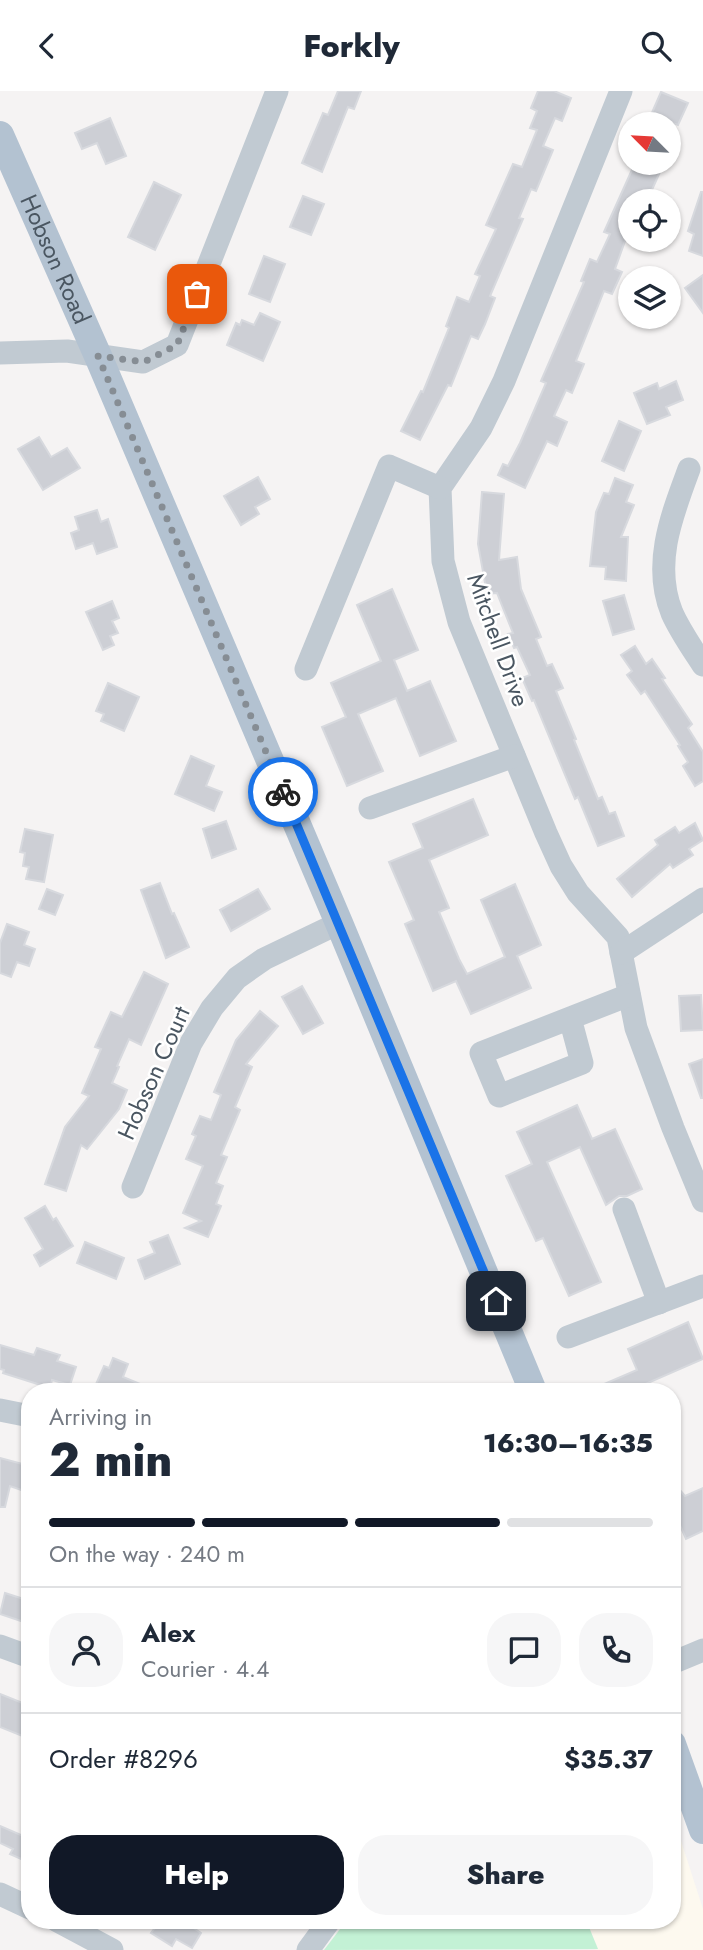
<!DOCTYPE html>
<meta charset="utf-8">
<style>
body{margin:0;font-family:Jost,sans-serif;background:#f6f6f7;color:#1f2937;height:100vh;display:flex;flex-direction:column;font-size:26px;white-space:nowrap}
*{box-sizing:border-box;margin:0}
p{font-size:23px;color:#747a83}
.icon{flex:none;width:38px;height:38px;fill:none;stroke:currentColor;stroke-width:2;stroke-linecap:round;stroke-linejoin:round}
.map{position:relative;flex:1;overflow:hidden}
.panel{position:absolute;left:21px;top:1292px;width:660px;height:546px;display:flex;flex-direction:column;background:#fff;border-radius:28px;box-shadow:0 2px 5px #0004}
.panel>*{flex:none}
.needle{width:46px;rotate:294deg}
.buttons{position:absolute;left:618px;top:21px;display:grid;gap:14px}
.buttons a{display:grid;place-items:center;width:63px;height:63px;border-radius:50%;background:#fff;box-shadow:0 2px 5px #0004;font-size:35px}
.pin{position:absolute;display:grid;place-items:center;width:60px;height:60px;color:#fff;margin:-30px;border-radius:14px;box-shadow:0 4px 10px #0006}
.courier{position:absolute;display:grid;place-items:center;width:70px;height:70px;margin:-35px;border:5px solid #1a73e8;border-radius:50%;background:#fff;color:#222;box-shadow:0 2px 9px #0007}
.summary em{font-style:normal;font-weight:800}
.summary div{display:flex;flex-direction:column-reverse}
.summary{display:flex;align-items:center;justify-content:space-between;height:119px;padding:0 28px}
h1{font-size:46px;font-weight:800;line-height:52px}
.bar{display:grid;grid-template-columns:repeat(4,1fr);gap:10px 7px;align-content:center;height:84px;padding:0 28px}
.bar i{height:9px;border-radius:5px;background:#e0e1e3}
.bar .selected{background:#111827}
.bar p{grid-column:span 4}
.line{display:flex;align-items:center;gap:18px;padding:0 28px;border-top:2px solid #e0e1e3}
.line div{flex:1}
.round{display:grid;place-items:center;flex:none;width:74px;height:74px;border-radius:28px;background:#f6f6f7}
.primary-button{display:flex;gap:14px;margin-top:auto;padding:14px 28px}
.primary-button a{flex:1;height:80px;border-radius:28px;background:#111827;color:#fff;font-size:28px;font-weight:800;line-height:80px;text-align:center}
.primary-button a+a{background:#f6f6f7;color:#1f2937}
header{display:flex;justify-content:space-between;align-items:center;height:91px;padding:0 28px;background:#fff;font-size:32px;font-weight:800}
.map>svg:first-child{display:block}
.commercial{fill:#fdf9ef}
.green{fill:#c3f1d5}
.building{fill:#cdcfd5;stroke:#d7d9de;stroke-width:2}
.lines{fill:none;stroke-linecap:round;stroke-linejoin:round}
.minor{stroke:#c1cad2;stroke-width:23}
.major{stroke:#b3c2d1;stroke-width:28}
.done{stroke:#868d94;stroke-width:7;stroke-dasharray:0 12.6}
.route{stroke:#1a73e8;stroke-width:9}
.labels{text-anchor:middle;stroke-width:5;stroke-linejoin:round;paint-order:stroke}
.street-label{font-size:24px;fill:#4a5661;stroke:#fff}
</style>
<header><svg class="icon" aria-label="back" viewBox="0 0 24 24"><path d="M15 5l-7 7 7 7"/></svg>Forkly<svg class="icon" aria-label="search" viewBox="0 0 24 24"><circle cx="10" cy="10" r="6"/><path d="M15 15l6 6"/></svg></header>
<div class="map">
<svg width="703" height="1859" viewBox="0 0 703 1859">
<rect width="100%" height="100%" fill="#f5f3f3"/>
<path class="commercial" d="M672,1722l31,96v41h-109l4,-1 -12,-29h86z"/>
<path class="green" d="M347,1829h239l12,29 -274,1z"/>
<g class="building">
<path d="M338,0h23l-7,18 -6,-2 -26,65 -20,-9 21,-50 5,2z"/>
<path d="M538,0h16l17,7 -9,23 -7,-3 -12,28 10,4 -17,41 -5,-2 -12,29 4,1 -33,77 5,2 -10,26 -7,15 -7,-3 -20,50 -3,-1 -28,55 -19,-9 20,-40 2,1 26,-64 -3,-2 11,-29 12,5 11,-26 -5,-2 21,-45 -10,-4 27,-61 9,3 15,-37 -7,-2 7,-17 -6,-3z"/>
<path d="M661,1l27,11 -10,22 -5,-2 -26,1z"/>
<path d="M110,27l16,38 -20,8 -9,-21 -15,6 -7,-16z"/>
<path d="M635,72h29l-17,38h-17v26l-15,42 7,3 -10,22 -8,-3 -28,70 8,3 -12,29 -6,-3 -12,26 13,6 -10,24 -10,-5 -22,47 -27,-13 5,-11 5,2 12,-23 26,-60 -5,-2 43,-99 -3,-1 9,-22 7,3 13,-28 -6,-2z"/>
<path d="M154,91l27,13 -26,55 -27,-13z"/>
<path d="M701,101h2v64l-14,-5 5,-17 -6,-3z"/>
<path d="M303,105l21,8 -13,31 -21,-8z"/>
<path d="M264,165l21,8 -15,38 -21,-8z"/>
<path d="M703,184v38l-18,-25z"/>
<path d="M260,222l20,9 -17,39 -36,-16 9,-22 4,2 2,-5 12,5z"/>
<path d="M676,290l7,19 -17,7 4,8 -23,9 -13,-31 23,-10 2,6z"/>
<path d="M619,330l22,10 -17,40 -22,-10z"/>
<path d="M39,346l12,20 16,-9 13,20 -37,22 -25,-41z"/>
<path d="M258,386l12,22 -15,8 4,7 -18,11 -17,-29z"/>
<path d="M615,387l18,7 -7,17 8,3 -13,32h7l-2,44 -21,-2 1,-12 -16,-1 6,-54 8,-19 5,1z"/>
<path d="M482,401l22,2 -5,66 18,-3 4,32 20,48 -5,2 11,27 5,-2 11,24 -7,3 20,48 -2,1 24,59 4,-2 7,17 6,-2 9,24 -26,10 -20,-49 -3,2 -41,-99 -2,1 -10,-23 8,-3 -13,-28 -3,1 -6,-14 5,-1 -16,-40 -10,1 -9,-50z"/>
<path d="M97,419l4,12 7,-3 9,28 -20,7 -4,-11 -17,6 -5,-16 8,-3 -4,-13z"/>
<path d="M392,498l26,61 -24,10 13,31 23,-10 26,60 -36,15 -24,-58 -38,16 25,57 -36,15 -25,-59 24,-10 -15,-34 50,-22 -24,-56z"/>
<path d="M624,504l10,34 -21,6 -10,-34z"/>
<path d="M112,510l7,17 -7,3 6,12 -8,3 4,9 -11,5 -17,-38z"/>
<path d="M635,555l11,18 6,-5 13,19 -3,1 30,45 -4,4 15,24v29l-8,5 -12,-20 5,-4 -10,-16 2,-1 -35,-54 -4,3 -14,-19 5,-4 -11,-16z"/>
<path d="M108,592l31,14 -15,34 -23,-10 3,-7 -8,-3z"/>
<path d="M191,665l23,10 -8,20 16,6 -8,19 -39,-17z"/>
<path d="M473,708l15,36 -59,25 20,48 -10,4 20,47 8,15 38,-17 -24,-57 34,-16 26,61 -24,11 14,32 -60,26 -15,-33 -23,10 -28,-67 9,-4 -25,-58 34,-14 -10,-24z"/>
<path d="M226,730l10,28 -24,9 -9,-29z"/>
<path d="M695,732l8,17 -14,9 4,6 -20,13 -3,-4 -38,33 -15,-18 41,-34 -3,-5 20,-13 4,6z"/>
<path d="M25,738l28,6 -9,47 -18,-3 3,-12 -6,-1 2,-13 -5,-1z"/>
<path d="M160,792l12,31 2,-1 15,34 -23,11 -25,-68z"/>
<path d="M47,798l16,6 -8,20 -16,-6z"/>
<path d="M258,798l12,20 -39,22 -11,-21z"/>
<path d="M7,833l22,8 -5,13 11,4 -6,17 -12,-4 -6,15 -11,-4v-30z"/>
<path d="M144,881l24,12 -27,61 -12,-6 -12,27 2,1 -7,16 15,7 -8,19 -32,40 -6,-4 -15,46 -21,-7 20,-57 24,-31 -7,-3 19,-44 -6,-2 16,-35 11,5z"/>
<path d="M302,895l21,37 -20,11 -21,-37z"/>
<path d="M701,904l2,35 -22,1 -2,-35z"/>
<path d="M260,920l18,15 -32,38 6,3 -17,40 5,3 -19,45 6,2 -11,26 7,3 -7,18 5,2 -13,31 -23,-9 16,-7 -18,-8 20,-47 -17,-7 10,-23 -4,-2 8,-18 11,4 10,-25 -7,-3 22,-52z"/>
<path d="M703,968v39h-2l-12,-34z"/>
<path d="M577,1014l15,34 23,-10 27,60 -15,7h-8l-13,9 -26,-58 -33,15 54,120 -32,14 -26,-58 -7,3 -30,-65 26,-12 -15,-32z"/>
<path d="M45,1115l8,14 3,-2 17,28 -33,20 -6,-11 9,-6 -18,-31z"/>
<path d="M168,1144l12,29 -35,15 -7,-19 17,-7 -5,-11z"/>
<path d="M85,1151l39,16 -8,21 -39,-16z"/>
<path d="M688,1231l15,37 -60,26 2,6h-57l49,-21 -9,-21z"/>
<path d="M0,1254l34,10 3,-7 23,7 -3,6 19,6 -6,18 -18,-5 -2,8 -47,-15 1,-3 -4,-1z"/>
<path d="M113,1267l15,6 -5,13 34,14h-64l11,-25 5,2z"/>
<path d="M0,1367l30,8v27l-20,-7 -5,21h-5z"/>
<path d="M672,1390l13,15 18,-8v43l-17,8 -14,-32z"/>
<path d="M5,1502l25,8v23l-30,-10z"/>
<path d="M0,1603l30,12v33l-30,-12z"/>
<path d="M0,1735l30,13v24l-20,-9 3,-5 -13,-6z"/>
<path d="M138,1829h44l19,13 -9,15 -16,-9 -4,7 -21,-13 3,-4z"/>
</g>
<g class="lines">
<g class="minor">
<path d="M621,0l-117,290 -23,47 -41,60 3,73 16,61 87,211 15,33 17,27 40,44 18,91 37,100 30,73"/>
<path d="M0,262l67,-2 76,11 34,-17 100,-254"/>
<path d="M689,378c-17,46 -37,95 -17,144 8,18 20,35 31,52"/>
<path d="M306,578l83,-203 51,22"/>
<path d="M370,717l144,-52"/>
<path d="M621,862l82,-54"/>
<path d="M570,927l12,45 -83,33 -18,-43 148,-58"/>
<path d="M133,1096l58,-144 21,-35 25,-30 27,-19 75,-36"/>
<path d="M624,1118l35,94"/>
<path d="M568,1246l135,-51"/>
<path d="M0,1319l30,6"/>
<path d="M0,1555l30,11"/>
<path d="M672,1572l31,-13"/>
<path d="M0,1803l30,14"/>
<path d="M56,1829l56,30"/>
<path d="M308,1859l22,-30"/>
</g>
<g class="major">
<path id="s1" d="M0,44l98,221 241,567 194,468"/>
<path d="M672,1653l31,86"/>
</g>
</g>
<g class="lines">
<path class="done" d="M197,203l-20,51 -33,17 -46,-6 185,436"/>
<path class="route" d="M283,701l213,509"/>
</g>
<g class="labels">
<g class="street-label">
<text dy="8" stroke="none"><textPath href="#s1" startOffset="136">Hobson Road</textPath></text>
<text transform="translate(498 549) rotate(70)" y="8">Mitchell Drive</text>
<text transform="translate(154 982) rotate(-66)" y="8">Hobson Court</text>
</g>
</g>
</svg>
<div class="buttons">
<a><svg class="needle" viewBox="-14 -14 28 28"><path d="M0-13l5 13h-10z" fill="#e53935"/><path d="M0 13l5-13h-10z" fill="#747a83"/></svg></a>
<a><svg class="icon" aria-label="locate" viewBox="0 0 24 24"><circle cx="12" cy="12" r="6"/><path d="M12 2v4M12 18v4M2 12h4M18 12h4"/></svg></a>
<a><svg class="icon" aria-label="layers" viewBox="0 0 24 24"><path d="M12 4l9 5-9 5-9-5zM3 14l9 5 9-5"/></svg></a>
</div>
<div class="pin" style="left:197px;top:203px;background:#ea580c"><svg class="icon" aria-label="bag" viewBox="0 0 24 24"><path d="M5 8h14l-1 12H6zM9 8a3 3 0 0 1 6 0"/></svg></div>
<div class="pin" style="left:496px;top:1210px;background:#1f2937"><svg class="icon" aria-label="home" viewBox="0 0 24 24"><path d="M3 11l9-7 9 7M6 9v11h12V9"/></svg></div>
<div class="courier" style="left:283px;top:701px"><svg class="icon" aria-label="bike" viewBox="0 0 24 24"><circle cx="6" cy="16" r="4"/><circle cx="18" cy="16" r="4"/><path d="M6 16l4-8h5l3 8M10 8l3 8H6M13 5h3"/></svg></div>
<section class="panel">
<div class="summary"><div><h1>2 min</h1><p>Arriving in</p></div><em>16:30–16:35</em></div>
<div class="bar"><i class="selected"></i><i class="selected"></i><i class="selected"></i><i></i><p>On the way · 240 m</p></div>
<div class="line" style="height:126px"><a class="round"><svg class="icon" aria-label="person" viewBox="0 0 24 24"><circle cx="12" cy="8" r="4"/><path d="M4 21q1-7 8-7t8 7"/></svg></a><div><b>Alex</b><p>Courier · 4.4</p></div><a class="round"><svg class="icon" aria-label="chat" viewBox="0 0 24 24"><path d="M4 5h16v11H9l-5 4z"/></svg></a><a class="round"><svg class="icon" aria-label="phone" viewBox="0 0 24 24"><path d="M5 4h4l2 5-3 2q2 4 5 5l2-3 5 2v4C11 20 4 13 5 4z"/></svg></a></div>
<div class="line" style="height:91px"><div>Order #8296</div><b>$35.37</b></div>
<div class="primary-button"><a>Help</a><a>Share</a></div>
</section>
</div>
